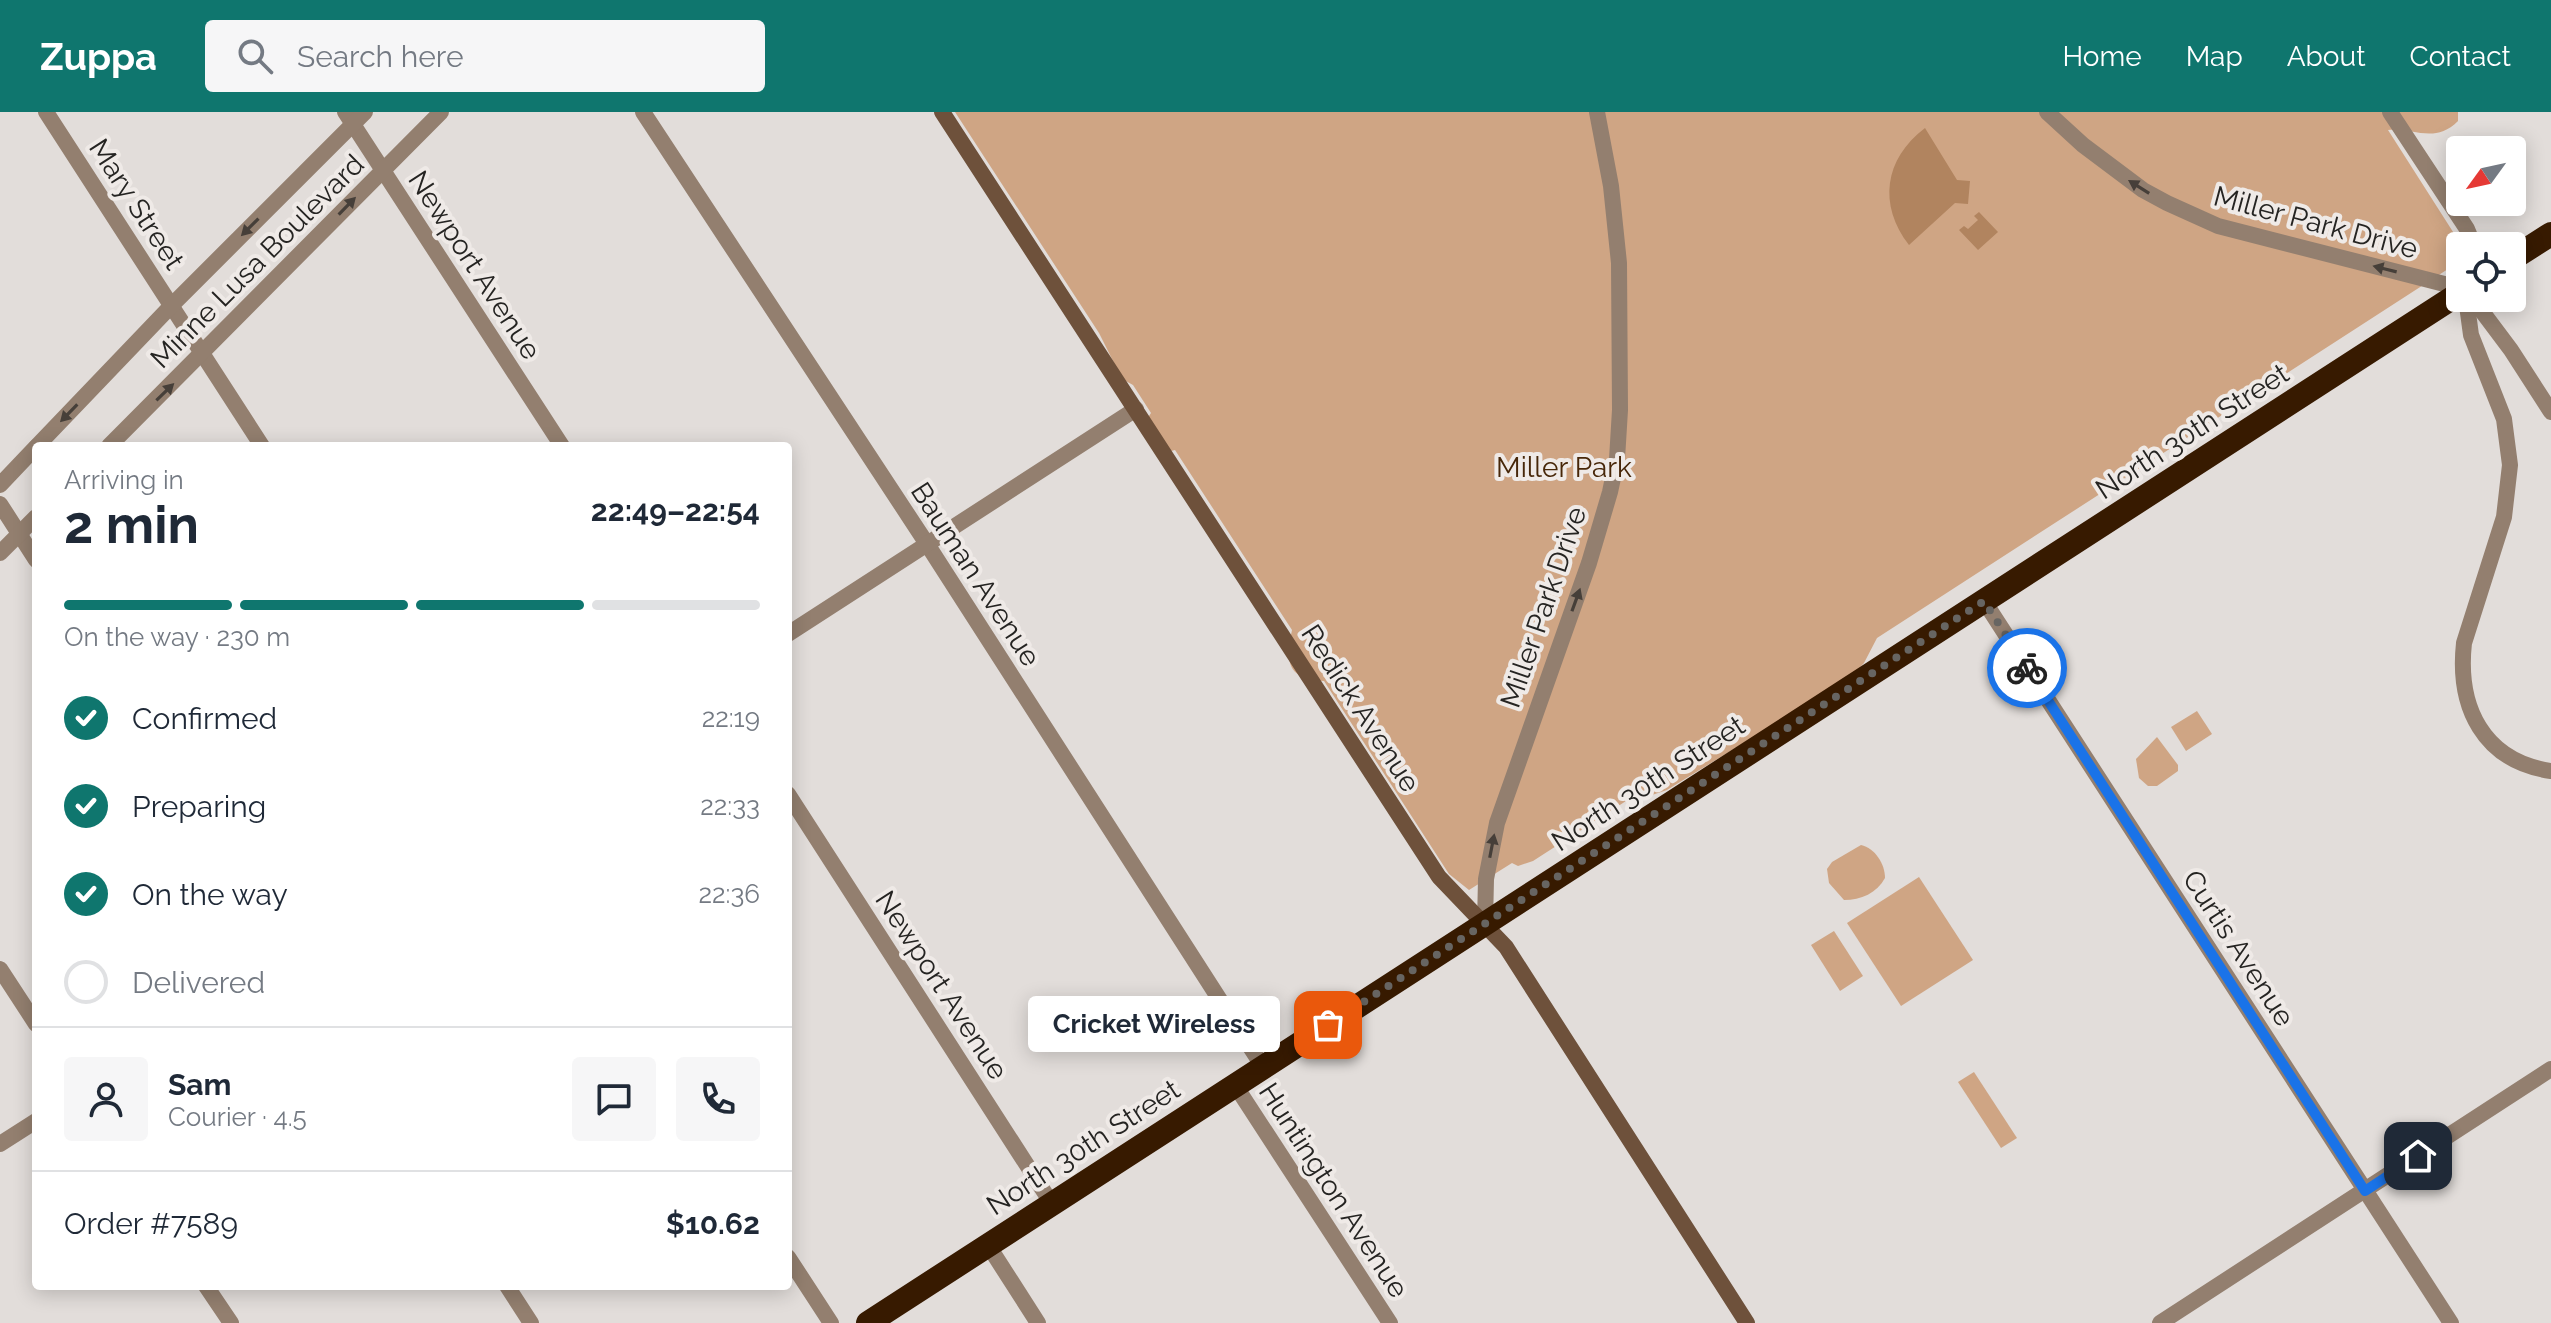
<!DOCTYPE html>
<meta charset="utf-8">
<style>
body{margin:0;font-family:Raleway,sans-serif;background:#f6f6f7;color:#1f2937;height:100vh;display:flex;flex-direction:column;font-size:30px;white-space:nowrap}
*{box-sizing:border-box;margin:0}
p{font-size:26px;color:#747a83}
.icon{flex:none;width:44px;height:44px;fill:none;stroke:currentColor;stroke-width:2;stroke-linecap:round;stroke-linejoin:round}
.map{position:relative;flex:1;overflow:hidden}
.details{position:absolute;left:32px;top:330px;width:760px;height:848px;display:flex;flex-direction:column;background:#fff;border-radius:8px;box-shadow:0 4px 20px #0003}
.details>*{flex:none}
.needle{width:52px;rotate:237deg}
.buttons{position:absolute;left:2446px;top:24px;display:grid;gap:16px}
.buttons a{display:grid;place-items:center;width:80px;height:80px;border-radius:8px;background:#fff;box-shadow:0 4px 20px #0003;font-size:40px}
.pin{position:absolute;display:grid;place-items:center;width:68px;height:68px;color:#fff;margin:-34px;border-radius:16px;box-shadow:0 4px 12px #0006}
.courier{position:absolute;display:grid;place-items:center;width:80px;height:80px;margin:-40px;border:6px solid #1a73e8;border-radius:50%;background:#fff;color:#222;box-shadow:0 2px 10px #0007}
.bubble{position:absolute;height:56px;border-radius:8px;background:#fff;box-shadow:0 4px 20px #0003;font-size:26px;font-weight:700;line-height:56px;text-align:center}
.summary em{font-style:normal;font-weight:700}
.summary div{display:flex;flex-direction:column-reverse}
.summary{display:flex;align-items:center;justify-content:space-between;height:136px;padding:0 32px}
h1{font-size:52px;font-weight:700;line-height:60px}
.bar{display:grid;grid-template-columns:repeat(4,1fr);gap:12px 8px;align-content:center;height:96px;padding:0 32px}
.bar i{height:10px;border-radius:6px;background:#e0e1e3}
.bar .current{background:#0f766e}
.bar p{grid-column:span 4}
.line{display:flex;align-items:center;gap:20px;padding:0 32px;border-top:2px solid #e0e1e3}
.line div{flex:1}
.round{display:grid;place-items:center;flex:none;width:84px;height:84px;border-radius:8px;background:#f6f6f7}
ol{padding:0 32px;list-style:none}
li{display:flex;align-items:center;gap:24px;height:88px}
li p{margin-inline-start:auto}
li .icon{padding:8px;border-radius:50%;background:#0f766e;color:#fff;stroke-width:4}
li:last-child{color:#747a83}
li i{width:44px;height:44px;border:4px solid #e0e1e3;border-radius:50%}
header{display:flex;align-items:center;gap:48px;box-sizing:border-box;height:112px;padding:0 40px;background:#0f766e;color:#fff}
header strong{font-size:38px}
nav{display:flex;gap:44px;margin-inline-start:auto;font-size:28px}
.search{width:560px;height:72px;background:#f6f6f7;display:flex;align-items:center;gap:20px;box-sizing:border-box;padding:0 28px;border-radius:8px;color:#747a83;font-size:30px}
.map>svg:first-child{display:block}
.green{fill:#cfa584}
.water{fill:#b1845f}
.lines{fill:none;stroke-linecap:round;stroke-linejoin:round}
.street{stroke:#937f6f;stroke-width:16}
.secondary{stroke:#6e513b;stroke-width:16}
.highway{stroke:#371a00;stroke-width:24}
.oneway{fill:#463f39}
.done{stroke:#676562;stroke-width:8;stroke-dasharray:0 14.4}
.route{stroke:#1a73e8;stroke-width:10}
.labels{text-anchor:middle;stroke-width:8;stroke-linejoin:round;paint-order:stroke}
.street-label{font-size:28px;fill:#252422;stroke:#efeae7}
.park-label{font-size:28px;fill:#472709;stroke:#efeae7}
</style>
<header>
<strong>Zuppa</strong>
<div class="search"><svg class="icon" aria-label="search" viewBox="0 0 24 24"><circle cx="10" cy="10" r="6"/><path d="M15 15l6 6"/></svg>Search here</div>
<nav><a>Home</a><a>Map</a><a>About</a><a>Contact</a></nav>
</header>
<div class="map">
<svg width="2551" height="1211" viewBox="0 0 2551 1211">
<rect width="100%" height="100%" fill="#e2ddda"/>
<g class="green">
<path d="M955,0h1503v9c-23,23 -43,7 -70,9l74,116 -2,11 -12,12 -571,369 -13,25 -13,14 -184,113 -15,5 -12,-3 -107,69 -15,5 -6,-3 -43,27 -20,-16 -125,-193c-37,-2 -39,-19 -32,-51l-117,-180 -8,2 -20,-33 4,-6 -18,-28 -11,-6 -23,-46z"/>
<path d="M2197,599l15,23 -26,17 -15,-24z"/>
<path d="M2157,625l21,28v6l-21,15h-9l-9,-8 -3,-19z"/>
<path d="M1861,733c14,3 24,19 24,33 -8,15 -24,22 -41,22l-15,-17 -2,-14 5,-7z"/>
<path d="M1919,765l54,83 -72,46 -54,-83z"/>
<path d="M1834,819l29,45 -23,15 -29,-46z"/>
<path d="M1974,960l43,66 -16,10 -43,-66z"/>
</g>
<g class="water">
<path d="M1925,16l32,52 13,1 -2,23 -13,-1 -46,42c-31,-40 -25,-86 16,-117z"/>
<path d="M1979,100l19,20 -20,18 -19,-20 5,-4 4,3 10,-9 -4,-4z"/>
</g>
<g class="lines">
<g class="street">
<path d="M46,0l216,334"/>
<path d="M345,0l217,334"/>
<path d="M643,0l284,432 336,523"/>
<path d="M2047,0l36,33 60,45 24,13 51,23 242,62"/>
<path d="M2390,0l77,117 7,17"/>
<path d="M2466,186l5,37 33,84 6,46 -6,52 -40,126c-7,64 19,118 87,128"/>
<path d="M2472,186l39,52 40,62"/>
<path d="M37,334l135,-141 193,-193"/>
<path d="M109,334l332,-334"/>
<path d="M0,373l36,-38"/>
<path d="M0,392l36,56"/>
<path d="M0,441l36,-36"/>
<path d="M1984,489l467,722"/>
<path d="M788,522l348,-225"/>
<path d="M788,682l264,410"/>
<path d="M1485,811l1,-44 11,-56 92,-260 21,-71 7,-33 3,-49 -1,-147 -8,-77 -14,-74"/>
<path d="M0,857l36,55"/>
<path d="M1235,973l155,238"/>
<path d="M0,1032l36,-23"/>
<path d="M988,1133l50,78"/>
<path d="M788,1145l43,66"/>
<path d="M206,1174l25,37"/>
<path d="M507,1174l24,37"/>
<path d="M2160,1211l391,-254"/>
</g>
<path class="secondary" d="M942,0l497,765 67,70 241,376"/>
<g class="highway">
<path d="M2512,147l39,-25"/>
<path d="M868,1211l1592,-1030"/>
</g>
</g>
<defs><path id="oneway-solid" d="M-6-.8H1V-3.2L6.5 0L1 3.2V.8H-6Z" transform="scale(2)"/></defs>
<g class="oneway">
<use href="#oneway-solid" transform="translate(2139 75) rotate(-148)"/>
<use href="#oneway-solid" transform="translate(347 94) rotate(-46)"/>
<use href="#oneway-solid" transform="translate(250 115) rotate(135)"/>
<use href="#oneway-solid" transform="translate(2385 157) rotate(-166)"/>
<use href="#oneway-solid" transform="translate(165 280) rotate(-44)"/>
<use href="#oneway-solid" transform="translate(69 301) rotate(134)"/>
<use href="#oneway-solid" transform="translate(1576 488) rotate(-70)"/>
<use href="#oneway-solid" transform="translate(1492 734) rotate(-79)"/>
</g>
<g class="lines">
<path class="done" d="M1328,913l656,-424 43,67"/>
<path class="route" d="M2027,556l338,523 53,-35"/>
</g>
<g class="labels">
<g class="street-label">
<text transform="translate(137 92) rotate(57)" y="10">Mary Street</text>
<text transform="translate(2316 110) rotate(15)" y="10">Miller Park Drive</text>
<text transform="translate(257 149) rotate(-45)" y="10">Minne Lusa Boulevard</text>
<text transform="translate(475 153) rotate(57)" y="10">Newport Avenue</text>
<text transform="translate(2192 319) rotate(-33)" y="10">North 30th Street</text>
<text transform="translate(976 462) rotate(57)" y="10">Bauman Avenue</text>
<text transform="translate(1543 495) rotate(-71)" y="10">Miller Park Drive</text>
<text transform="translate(1361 596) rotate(57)" y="10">Redick Avenue</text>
<text transform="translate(1648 671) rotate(-33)" y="10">North 30th Street</text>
<text transform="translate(2239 836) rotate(57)" y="10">Curtis Avenue</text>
<text transform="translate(942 873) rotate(57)" y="10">Newport Avenue</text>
<text transform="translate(1083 1035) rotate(-33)" y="10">North 30th Street</text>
<text transform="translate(1334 1078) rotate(57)" y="10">Huntington Avenue</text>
</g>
<g class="park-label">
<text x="1564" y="365">Miller Park</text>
</g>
</g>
</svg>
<div class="buttons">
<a><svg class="needle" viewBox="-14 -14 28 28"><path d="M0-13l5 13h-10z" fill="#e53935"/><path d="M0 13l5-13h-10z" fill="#747a83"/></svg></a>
<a><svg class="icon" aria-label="locate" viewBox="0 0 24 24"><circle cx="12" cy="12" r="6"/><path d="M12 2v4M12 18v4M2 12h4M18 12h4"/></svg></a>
</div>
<div class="pin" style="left:1328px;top:913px;background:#ea580c"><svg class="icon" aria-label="bag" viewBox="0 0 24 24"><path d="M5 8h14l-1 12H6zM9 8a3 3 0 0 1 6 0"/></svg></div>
<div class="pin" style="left:2418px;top:1044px;background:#1f2937"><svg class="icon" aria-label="home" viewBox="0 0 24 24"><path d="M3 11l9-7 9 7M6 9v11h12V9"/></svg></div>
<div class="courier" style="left:2027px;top:556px"><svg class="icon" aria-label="bike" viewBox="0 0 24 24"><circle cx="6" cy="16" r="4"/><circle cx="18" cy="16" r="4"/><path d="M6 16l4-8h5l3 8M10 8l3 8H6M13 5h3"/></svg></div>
<div class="bubble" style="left:1028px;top:884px;width:252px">Cricket Wireless</div>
<section class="details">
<div class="summary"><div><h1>2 min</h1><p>Arriving in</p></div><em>22:49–22:54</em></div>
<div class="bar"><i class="current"></i><i class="current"></i><i class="current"></i><i></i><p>On the way · 230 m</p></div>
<ol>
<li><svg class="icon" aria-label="check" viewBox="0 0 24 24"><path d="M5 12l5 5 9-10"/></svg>Confirmed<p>22:19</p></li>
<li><svg class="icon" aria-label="check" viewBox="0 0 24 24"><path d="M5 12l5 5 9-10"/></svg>Preparing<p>22:33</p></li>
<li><svg class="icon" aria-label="check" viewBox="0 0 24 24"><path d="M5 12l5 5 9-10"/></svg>On the way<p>22:36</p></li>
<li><i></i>Delivered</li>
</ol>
<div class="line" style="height:144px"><a class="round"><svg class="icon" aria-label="person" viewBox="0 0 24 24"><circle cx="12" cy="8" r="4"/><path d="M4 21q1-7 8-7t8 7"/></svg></a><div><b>Sam</b><p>Courier · 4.5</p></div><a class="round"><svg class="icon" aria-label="chat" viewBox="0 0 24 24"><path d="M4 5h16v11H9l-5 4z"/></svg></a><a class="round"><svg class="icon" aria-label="phone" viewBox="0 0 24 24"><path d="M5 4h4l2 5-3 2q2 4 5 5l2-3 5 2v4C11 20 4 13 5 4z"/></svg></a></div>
<div class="line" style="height:104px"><div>Order #7589</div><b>$10.62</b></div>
</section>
</div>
